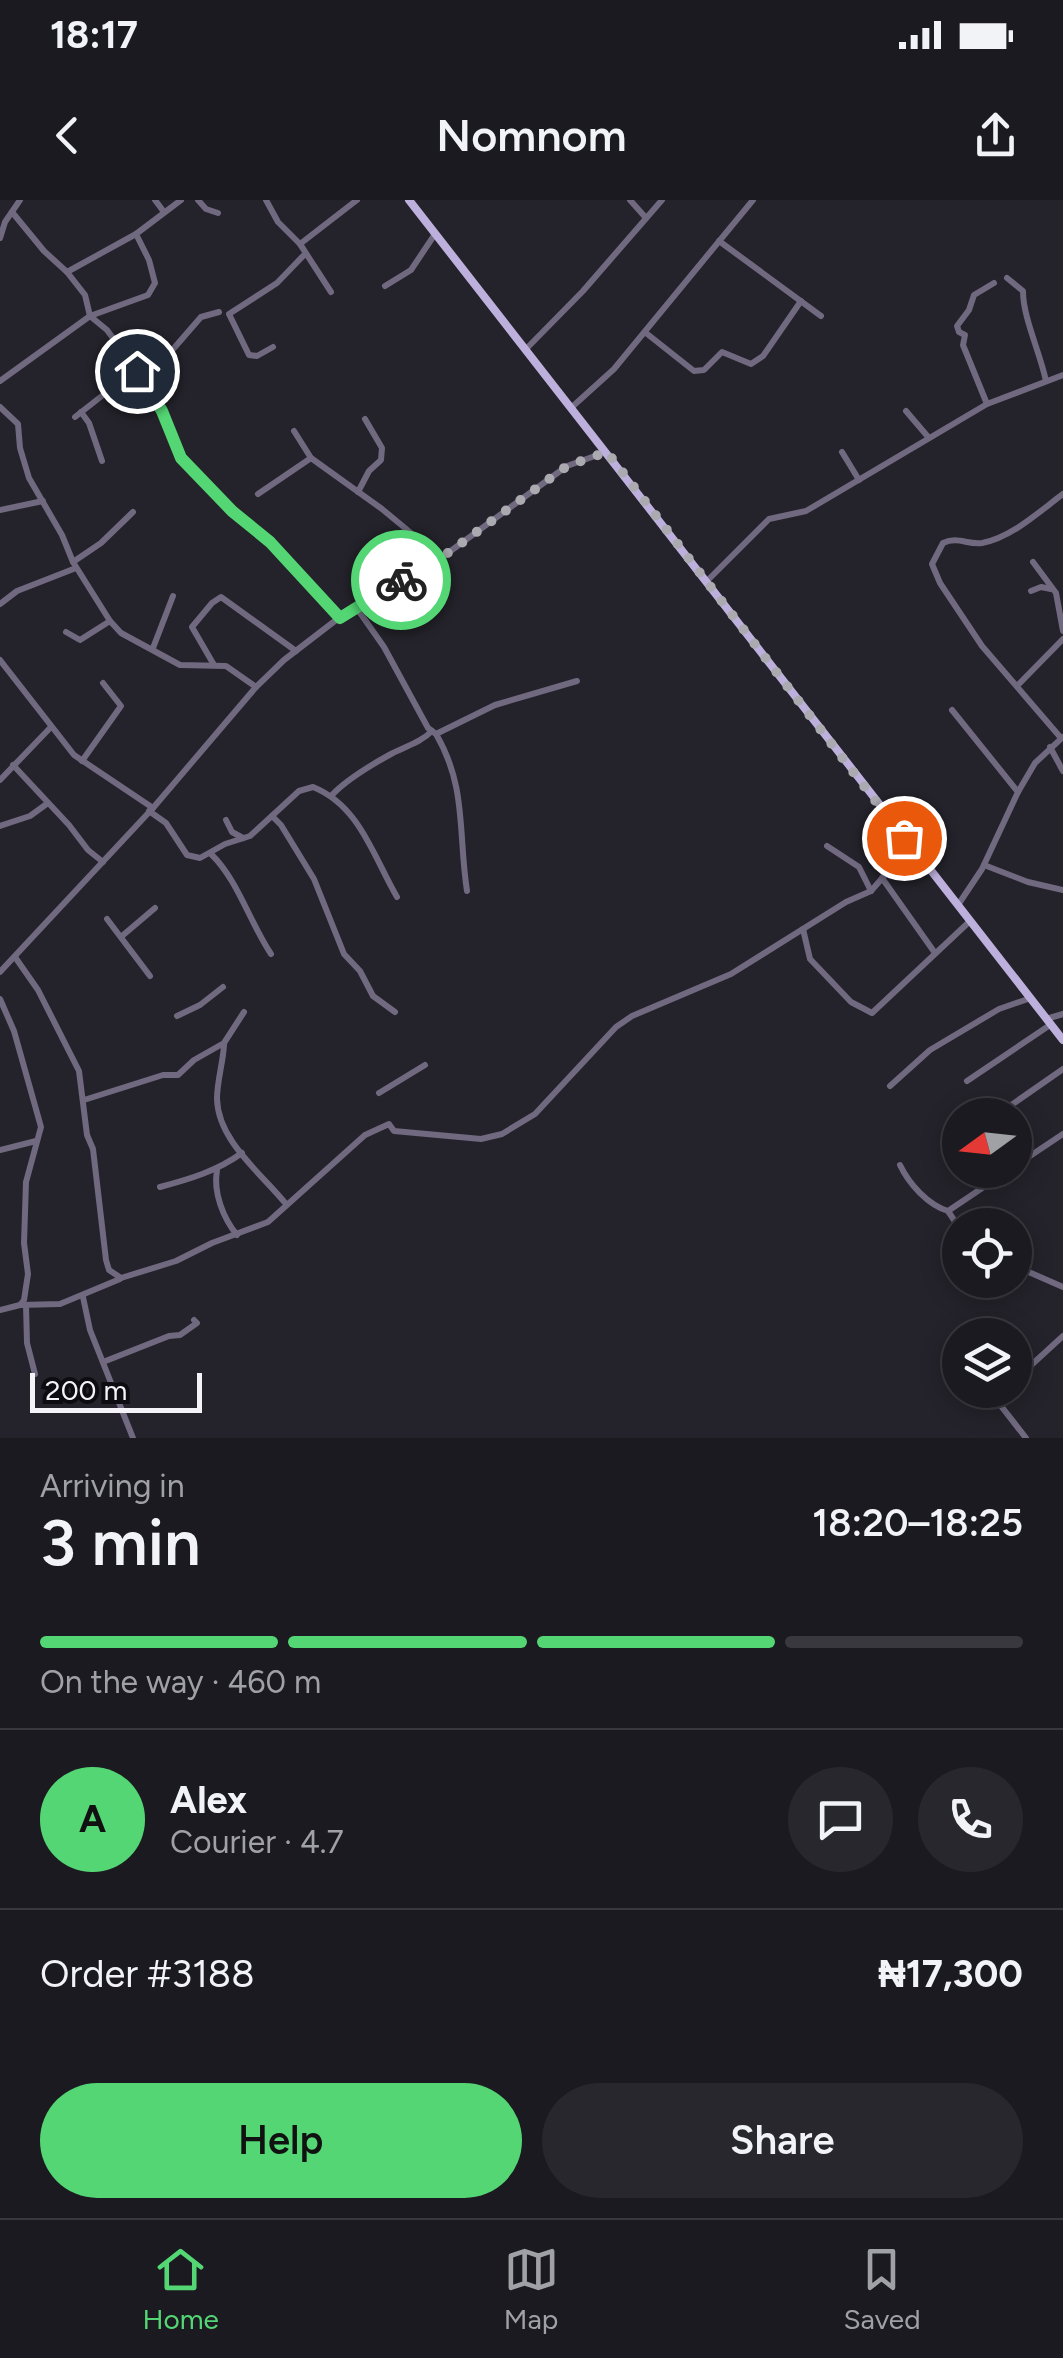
<!DOCTYPE html>
<meta charset="utf-8">
<style>
body{margin:0;font-family:Figtree,sans-serif;background:#28272d;color:#f1f3f6;height:100vh;display:flex;flex-direction:column;font-size:38px;white-space:nowrap}
*{box-sizing:border-box;margin:0}
p{font-size:32px;color:#a0a1a5}
.icon{flex:none;width:55px;height:55px;fill:none;stroke:currentColor;stroke-width:2;stroke-linecap:round;stroke-linejoin:round}
.map{position:relative;height:1238px;overflow:hidden}
.panel{display:flex;flex-direction:column;background:#1b1a20;flex:1}
.panel>*{flex:none}
.needle{width:65px;rotate:255deg}
.controls{position:absolute;left:942px;top:898px;display:grid;gap:20px}
.controls a{display:grid;place-items:center;width:90px;height:90px;border-radius:50%;background:#1b1a20;box-shadow:0 5px 25px #0003,0 0 0 2px #39383e;font-size:50px}
.scale{position:absolute;left:30px;bottom:25px;width:172px;box-sizing:border-box;padding-left:10px;border:5px solid #f4f3f8;border-top:0;font-size:28px;line-height:35px;white-space:nowrap;color:#f4f3f8;-webkit-text-stroke:8px #0d0c10;paint-order:stroke}
.pin{position:absolute;display:grid;place-items:center;width:85px;height:85px;color:#fff;margin:-42px;border:5px solid #fff;border-radius:50%;box-shadow:0 2px 10px #0007}
.courier{position:absolute;display:grid;place-items:center;width:100px;height:100px;margin:-50px;border:8px solid #53d673;border-radius:50%;background:#fff;color:#222;box-shadow:0 2px 12px #0007}
.overview em{font-style:normal;font-weight:600}
.overview div{display:flex;flex-direction:column-reverse}
.overview{display:flex;align-items:center;justify-content:space-between;height:170px;padding:0 40px}
h1{font-size:65px;font-weight:600;line-height:75px}
.bar{display:grid;grid-template-columns:repeat(4,1fr);gap:15px 10px;align-content:center;height:120px;padding:0 40px}
.bar i{height:12px;border-radius:8px;background:#39383e}
.bar .selected{background:#53d673}
.bar p{grid-column:span 4}
.line{display:flex;align-items:center;gap:25px;padding:0 40px;border-top:2px solid #39383e}
.line div{flex:1}
.round{display:grid;place-items:center;flex:none;width:105px;height:105px;border-radius:52px;background:#28272d}
.button{display:flex;gap:20px;margin-top:auto;padding:20px 40px}
.button a{flex:1;height:115px;border-radius:60px;background:#53d673;color:#111;font-size:40px;font-weight:600;line-height:115px;text-align:center}
.button a+a{background:#28272d;color:#f1f3f6}
.status{display:flex;justify-content:space-between;align-items:center;height:70px;padding:0 50px;background:#1b1a20;direction:ltr}
.status svg{height:28px;fill:currentColor}
header{display:flex;justify-content:space-between;align-items:center;height:130px;padding:0 40px;background:#1b1a20;font-size:45px;font-weight:600}
.dock{display:flex;justify-content:space-around;align-items:center;height:140px;border-top:2px solid #39383e;background:#1b1a20;font-size:28px;color:#a0a1a5}
.dock a{display:grid;justify-items:center;gap:5px}
.dock .selected{color:#53d673}
.map>svg:first-child{display:block}
.lines{fill:none;stroke-linecap:round;stroke-linejoin:round}
.minor{stroke:#70697f;stroke-width:6}
.major{stroke:#bdb0dd;stroke-width:8}
.done{stroke:#abaab0;stroke-width:10;stroke-dasharray:0 18}
.route{stroke:#53d673;stroke-width:12}
</style>
<div class="status"><b>18:17</b><svg viewBox="0 0 49 12"><path d="M0 12V9h3v3zM5 12V6h3v6zM10 12V3h3v9zM15 12V0h3v12zM26 1h20v11H26zM47 4h2v5h-2z"/></svg></div>
<header><svg class="icon" aria-label="back" viewBox="0 0 24 24"><path d="M15 5l-7 7 7 7"/></svg>Nomnom<svg class="icon" aria-label="share" viewBox="0 0 24 24"><path d="M12 15V3M7 8l5-5 5 5M5 13v7h14v-7"/></svg></header>
<div class="map">
<svg width="1063" height="1238" viewBox="0 0 1063 1238">
<rect width="100%" height="100%" fill="#24222a"/>
<g class="lines">
<g class="minor">
<path d="M155,0l9,12"/>
<path d="M198,0l8,9 12,4"/>
<path d="M266,0l12,22 22,22"/>
<path d="M630,0l16,18"/>
<path d="M12,12l32,39 23,21 18,23 5,21 17,14 42,57 32,72 51,52 39,31 69,75"/>
<path d="M0,38l5,-16 15,-22"/>
<path d="M719,41l102,75"/>
<path d="M67,72l69,-38 45,-34"/>
<path d="M1007,78l16,13c0,27 17,61 23,90"/>
<path d="M385,86l26,-16 24,-36"/>
<path d="M331,92l-31,-48 57,-44"/>
<path d="M646,133l48,38 10,-1 18,-18 29,12 12,-8 38,-55"/>
<path d="M273,147l-16,9 -8,-1 -20,-41 48,-31 27,-28"/>
<path d="M527,148l56,-57 79,-91"/>
<path d="M0,181l90,-65 58,-21 7,-12 -6,-23 -13,-26"/>
<path d="M987,204l-24,-59 2,-10 -6,-3 -2,-6 12,-16 5,-15 20,-12"/>
<path d="M0,207l18,17 2,24 9,30 33,57 11,27 37,59 11,12 59,32 46,1 30,21"/>
<path d="M572,207l42,-38 139,-169"/>
<path d="M906,211l23,27"/>
<path d="M81,212l8,11 13,38"/>
<path d="M75,217l51,-40 42,-22 33,-38 18,-5"/>
<path d="M294,231l17,27 71,51 59,49"/>
<path d="M842,252l17,28"/>
<path d="M358,292l11,-21 12,-11 1,-12 -17,-29"/>
<path d="M258,294l53,-36"/>
<path d="M0,310l43,-9"/>
<path d="M73,362l28,-19 32,-31"/>
<path d="M1033,362l23,31 7,38"/>
<path d="M706,382l63,-63 37,-8 181,-107 76,-29"/>
<path d="M1031,391l10,-4 10,2"/>
<path d="M0,404l17,-13 59,-23"/>
<path d="M356,407l28,40 44,81 8,6 59,-29 82,-24"/>
<path d="M66,432l14,8 30,-19"/>
<path d="M153,448l20,-52"/>
<path d="M0,460l74,95 79,53"/>
<path d="M214,465l-22,-38 20,-24 9,-6 75,54"/>
<path d="M1018,485l45,-46"/>
<path d="M952,510l66,82 -36,77 -24,36"/>
<path d="M436,534c31,53 22,99 31,157"/>
<path d="M1061,538l-79,-92 -42,-63 -8,-19 11,-21c15,-7 24,2 39,0 29,-5 58,-32 81,-49"/>
<path d="M1050,547l13,24"/>
<path d="M82,561l39,-55 -18,-23"/>
<path d="M13,565l56,60 19,25 15,12"/>
<path d="M0,580l51,-53"/>
<path d="M1018,592l17,-29 28,-26"/>
<path d="M332,595c15,-16 39,-30 59,-41 15,-8 29,-11 41,-23"/>
<path d="M149,611l17,12 21,32 13,3 25,-14 25,-8 49,-45 14,-4c47,19 60,69 84,110"/>
<path d="M272,616l9,9 33,54 30,75 16,17 13,25 22,16"/>
<path d="M226,620l6,12 11,6"/>
<path d="M0,626l30,-10 18,-13"/>
<path d="M827,646l32,21 12,24"/>
<path d="M211,654c27,26 39,69 60,100"/>
<path d="M984,665l44,17 35,8"/>
<path d="M882,678l53,75"/>
<path d="M107,719l43,57"/>
<path d="M803,729l7,30 41,43 21,11 97,-91"/>
<path d="M122,736l33,-28"/>
<path d="M15,757l23,33 41,81 8,64 6,14 13,111 3,10 12,8 55,-17 36,-18 56,-21 97,-87 24,-11 5,7 87,8 21,-5 33,-20 81,-87 16,-11 99,-42 115,-72 25,-11 21,-24 21,-17"/>
<path d="M0,772l153,-164 103,-121 28,-27 56,-43 101,-59 126,-92 39,-14"/>
<path d="M0,799l14,32 27,96 -15,55 -2,61 4,31 -4,26 -4,5 -20,5"/>
<path d="M177,816l23,-11 23,-18"/>
<path d="M1046,819l17,-5"/>
<path d="M224,845c-1,18 -7,36 -7,54 1,42 45,75 69,105"/>
<path d="M967,881l83,-56"/>
<path d="M890,886l40,-36 69,-41 29,-10"/>
<path d="M379,893l46,-28"/>
<path d="M84,900l79,-25h15l16,-15 30,-17 20,-31"/>
<path d="M997,915l66,-46"/>
<path d="M0,950l36,-9"/>
<path d="M900,965c9,19 28,40 48,46l61,-41"/>
<path d="M1015,966l48,-32"/>
<path d="M217,970c-4,22 6,48 20,65"/>
<path d="M160,987c30,-8 57,-16 82,-34"/>
<path d="M948,1011l12,18"/>
<path d="M1015,1066l48,21"/>
<path d="M83,1097l7,33 43,108"/>
<path d="M20,1105l40,-1 60,-25"/>
<path d="M26,1105l1,38 8,31"/>
<path d="M103,1162l66,-26 11,-1 17,-12 -3,-3"/>
<path d="M1015,1180l48,-44"/>
<path d="M1002,1190l-8,7 32,41"/>
</g>
<path class="major" d="M409,0l654,840"/>
</g>
<g class="lines">
<path class="done" d="M401,380l40,-22 126,-92 40,-14 297,386"/>
<path class="route" d="M137,171l25,40 19,47 51,53 38,31 70,76 61,-38"/>
</g>
</svg>
<div class="controls">
<a><svg class="needle" viewBox="-14 -14 28 28"><path d="M0-13l5 13h-10z" fill="#e53935"/><path d="M0 13l5-13h-10z" fill="#a0a1a5"/></svg></a>
<a><svg class="icon" aria-label="locate" viewBox="0 0 24 24"><circle cx="12" cy="12" r="6"/><path d="M12 2v4M12 18v4M2 12h4M18 12h4"/></svg></a>
<a><svg class="icon" aria-label="layers" viewBox="0 0 24 24"><path d="M12 4l9 5-9 5-9-5zM3 14l9 5 9-5"/></svg></a>
</div>
<div class="scale">200 m</div>
<div class="pin" style="left:904px;top:638px;background:#ea580c"><svg class="icon" aria-label="bag" viewBox="0 0 24 24"><path d="M5 8h14l-1 12H6zM9 8a3 3 0 0 1 6 0"/></svg></div>
<div class="pin" style="left:137px;top:171px;background:#1f2937"><svg class="icon" aria-label="home" viewBox="0 0 24 24"><path d="M3 11l9-7 9 7M6 9v11h12V9"/></svg></div>
<div class="courier" style="left:401px;top:380px"><svg class="icon" aria-label="bike" viewBox="0 0 24 24"><circle cx="6" cy="16" r="4"/><circle cx="18" cy="16" r="4"/><path d="M6 16l4-8h5l3 8M10 8l3 8H6M13 5h3"/></svg></div>
</div>
<section class="panel">
<div class="overview"><div><h1>3 min</h1><p>Arriving in</p></div><em>18:20–18:25</em></div>
<div class="bar"><i class="selected"></i><i class="selected"></i><i class="selected"></i><i></i><p>On the way · 460 m</p></div>
<div class="line" style="height:180px"><b class="round" style="background:#53d673;color:#111">A</b><div><b>Alex</b><p>Courier · 4.7</p></div><a class="round"><svg class="icon" aria-label="chat" viewBox="0 0 24 24"><path d="M4 5h16v11H9l-5 4z"/></svg></a><a class="round"><svg class="icon" aria-label="phone" viewBox="0 0 24 24"><path d="M5 4h4l2 5-3 2q2 4 5 5l2-3 5 2v4C11 20 4 13 5 4z"/></svg></a></div>
<div class="line" style="height:130px"><div>Order #3188</div><b>₦17,300</b></div>
<div class="button"><a>Help</a><a>Share</a></div>
</section>
<nav class="dock">
<a class="selected"><svg class="icon" aria-label="home" viewBox="0 0 24 24"><path d="M3 11l9-7 9 7M6 9v11h12V9"/></svg>Home</a>
<a><svg class="icon" aria-label="map" viewBox="0 0 24 24"><path d="M3 6l6-2 6 2 6-2v14l-6 2-6-2-6 2zM9 4v14M15 6v14"/></svg>Map</a>
<a><svg class="icon" aria-label="saved" viewBox="0 0 24 24"><path d="M7 4h10v16l-5-4-5 4z"/></svg>Saved</a>
</nav>
